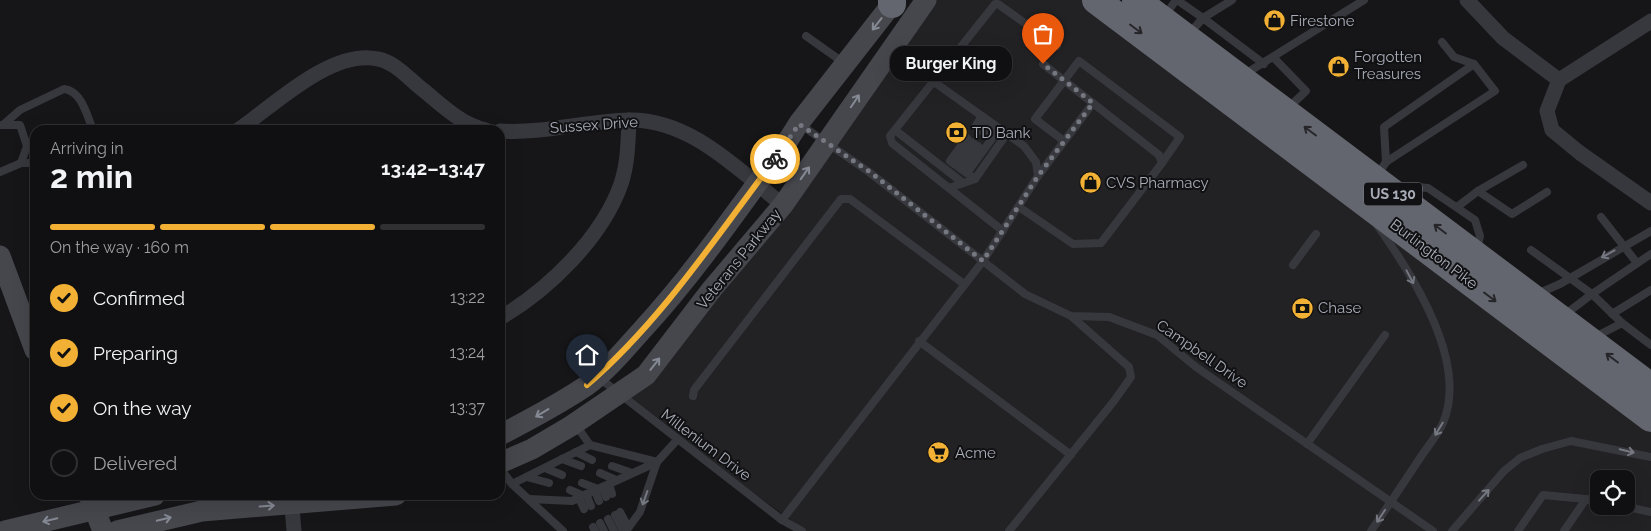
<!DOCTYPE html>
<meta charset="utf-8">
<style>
body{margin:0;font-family:Raleway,sans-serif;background:#1e1e20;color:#f1f3f6;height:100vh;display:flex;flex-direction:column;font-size:19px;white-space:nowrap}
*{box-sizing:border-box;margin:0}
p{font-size:16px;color:#9c9d9f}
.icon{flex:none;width:28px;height:28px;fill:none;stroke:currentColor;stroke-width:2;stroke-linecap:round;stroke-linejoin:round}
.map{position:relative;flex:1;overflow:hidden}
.panel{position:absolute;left:30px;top:125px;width:475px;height:375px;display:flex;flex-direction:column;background:#101012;border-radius:15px;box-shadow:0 5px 20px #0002,0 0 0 1px #303032}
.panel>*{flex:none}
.fabs{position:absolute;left:1590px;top:470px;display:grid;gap:10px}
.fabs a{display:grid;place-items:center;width:45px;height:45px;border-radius:10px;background:#101012;box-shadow:0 5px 20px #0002,0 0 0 1px #303032;font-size:25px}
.pin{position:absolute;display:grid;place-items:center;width:42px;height:42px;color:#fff;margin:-51px -21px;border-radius:50% 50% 50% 0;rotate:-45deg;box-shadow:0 0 5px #0007}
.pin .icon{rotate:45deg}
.courier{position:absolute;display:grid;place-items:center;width:50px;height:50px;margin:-25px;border:4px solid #f2b134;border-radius:50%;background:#fff;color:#222;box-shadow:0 1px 6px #0007}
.bubble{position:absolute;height:35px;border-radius:15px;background:#101012;box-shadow:0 5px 20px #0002,0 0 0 1px #303032;font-size:16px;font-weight:700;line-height:35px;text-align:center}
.head em{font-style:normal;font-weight:700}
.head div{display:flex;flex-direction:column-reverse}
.head{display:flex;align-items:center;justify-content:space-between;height:85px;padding:0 20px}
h1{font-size:32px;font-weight:700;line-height:38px}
.bar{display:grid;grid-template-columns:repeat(4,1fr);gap:8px 5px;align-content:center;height:60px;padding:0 20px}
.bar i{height:6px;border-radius:4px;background:#303032}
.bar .selected{background:#f2b134}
.bar p{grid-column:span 4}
ol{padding:0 20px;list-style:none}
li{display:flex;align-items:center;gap:15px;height:55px}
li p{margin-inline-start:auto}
li .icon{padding:5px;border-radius:50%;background:#f2b134;color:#111;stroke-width:4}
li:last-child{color:#9c9d9f}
li i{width:28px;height:28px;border:2px solid #303032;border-radius:50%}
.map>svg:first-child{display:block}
.built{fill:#222225;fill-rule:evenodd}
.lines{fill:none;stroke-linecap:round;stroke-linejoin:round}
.lane{stroke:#37383d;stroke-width:8}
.street{stroke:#37383d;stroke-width:15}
.secondary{stroke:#45474d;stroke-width:21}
.highway{stroke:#63666e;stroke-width:28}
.oneway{stroke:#858993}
.oneway2{stroke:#26262a}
.oneway3{stroke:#757881}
.done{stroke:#757880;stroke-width:5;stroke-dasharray:0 9}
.route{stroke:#f2b134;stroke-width:6}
.labels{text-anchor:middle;stroke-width:4;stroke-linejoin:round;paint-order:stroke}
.shield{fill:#111113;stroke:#7b7e86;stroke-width:1}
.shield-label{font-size:14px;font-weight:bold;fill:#a8adb8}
.poi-label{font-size:15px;fill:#a8adb8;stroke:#111113;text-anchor:start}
.street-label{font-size:15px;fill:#a8adb8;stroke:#111113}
</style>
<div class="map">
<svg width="1651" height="531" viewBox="0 0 1651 531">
<rect width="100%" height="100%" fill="#161618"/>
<path class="built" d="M926,0h170l555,418v113h-845l-189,-137 29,-19zM1599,479h27v27h-27z"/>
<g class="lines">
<g class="lane">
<path d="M1177,0l26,18 29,-18"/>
<path d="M1164,17l12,-17"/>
<path d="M1189,34l14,-16 61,46"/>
<path d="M806,36l38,27"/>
<path d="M1274,58l32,33 -18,17"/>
<path d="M1245,74l119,-74"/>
<path d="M4,124l16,-14 44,-21c18,2 23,27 29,41"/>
<path d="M801,125l68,47 156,122 46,22 38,1 48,18 39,32 237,164"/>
<path d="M975,127l7,-11"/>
<path d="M895,130l68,53"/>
<path d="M981,131l7,-10"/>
<path d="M986,136l7,-12"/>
<path d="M967,138l-17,23 25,18"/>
<path d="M1064,141l-29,-22 44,-58 101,76 -18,26"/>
<path d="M1386,162l-2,-35 90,-63"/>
<path d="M21,163h14"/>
<path d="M955,164l18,-22"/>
<path d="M961,169l17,-23"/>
<path d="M0,172l21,-9 6,-17 -7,-21h-18"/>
<path d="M967,173l32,-44"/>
<path d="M1038,176l55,-73"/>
<path d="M1377,176l9,-14 109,-71 -21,-27 -20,-7 -12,-15"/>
<path d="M949,188l26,-9 28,-40 1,-7"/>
<path d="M1478,191l34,23 35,-22"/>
<path d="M1403,194l14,-7 11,1 47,32 5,16 -3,13"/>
<path d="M1019,207l54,37 28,-1 61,-80 -3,-8 -116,-91"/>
<path d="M1457,207l21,-16 45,-26"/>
<path d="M1601,217l36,46"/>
<path d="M1003,231l-111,-88 -2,-7 105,-132h3l59,42"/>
<path d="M1531,250l61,44 30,29 29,22"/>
<path d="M1293,265l23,-31"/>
<path d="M1537,294l23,-10 91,-53"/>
<path d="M1612,314l39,-24"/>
<path d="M1563,316l29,-22 59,-40"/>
<path d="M1595,337l27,-14"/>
<path d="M919,341l152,114"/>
<path d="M598,377l184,143 20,11"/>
<path d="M693,396l1,-6 147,-191h9l114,85"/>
<path d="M576,425l14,20 67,17 20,-22"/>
<path d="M1307,444l78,-109"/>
<path d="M576,452l16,8"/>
<path d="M562,459l19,7"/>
<path d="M612,466l20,7"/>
<path d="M500,468l12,16 78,-39"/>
<path d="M545,468l17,7"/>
<path d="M600,473l16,7"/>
<path d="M527,477l22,6"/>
<path d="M582,483l16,6"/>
<path d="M512,484l51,47"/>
<path d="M609,484l3,10"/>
<path d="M602,487l4,10"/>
<path d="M570,490l14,6"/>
<path d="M595,491l4,10"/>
<path d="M586,494l5,12"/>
<path d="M579,498l5,11"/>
<path d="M529,499l43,2 85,-39"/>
<path d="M1623,506l28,6"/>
<path d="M620,512l8,15"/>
<path d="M615,515l8,16"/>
<path d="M608,519l6,12"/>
<path d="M782,520l201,-259 55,-85 -2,-14 -12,-16 -132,-94"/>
<path d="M600,523l4,8"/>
<path d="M593,527l2,4"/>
<path d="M626,531l14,-19 17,-50"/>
<path d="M1009,531l105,-130 17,-24 -2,-10 -58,-51"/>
<path d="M1371,531c17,-25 34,-50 51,-76 7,-10 16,-21 21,-32 26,-61 -31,-149 -66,-198"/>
<path d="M1452,531l52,-60 16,-13 22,-9 29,-8 80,16"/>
<path d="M1518,531l25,-36 43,4"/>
<path d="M1564,531l22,-32 13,3"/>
</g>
<g class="street">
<path d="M1467,0l36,38 56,42"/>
<path d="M1559,80l-12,31 5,19 28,23 71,50"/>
<path d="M1559,80l92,-59"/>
<path d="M238,130c35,-24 94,-82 140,-71 17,3 31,20 44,30 20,16 38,35 64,41"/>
<path d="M500,131c43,3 86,-10 129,-11 62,-1 109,50 154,85"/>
<path d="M500,318c48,-28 102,-80 121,-134 7,-21 7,-42 8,-64"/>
<path d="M291,495l3,36"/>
</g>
<g class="secondary">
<path d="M0,256l35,94"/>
<path d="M500,435c29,-15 59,-31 86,-49 22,-16 39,-37 57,-57 53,-58 98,-124 144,-187l12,-19 96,-123"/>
<path d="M500,463l32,-14 39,-23 75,-51 66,-86 71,-84 143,-205"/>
<path d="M89,495l14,36"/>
<path d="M5,531l150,-36"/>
<path d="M117,531l85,-20 194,-16"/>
</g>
<g class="highway">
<path d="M892,0v4"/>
<path d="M1096,0l555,418"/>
<path d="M1136,0l515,387"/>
</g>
</g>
<defs><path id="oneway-shaft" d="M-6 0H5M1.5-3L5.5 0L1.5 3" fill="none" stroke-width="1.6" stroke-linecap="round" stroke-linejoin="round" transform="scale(1.25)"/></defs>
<g class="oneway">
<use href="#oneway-shaft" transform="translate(877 24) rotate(128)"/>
<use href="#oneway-shaft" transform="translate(855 101) rotate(-56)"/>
<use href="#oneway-shaft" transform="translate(805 173) rotate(-55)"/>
<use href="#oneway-shaft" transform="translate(655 364) rotate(-52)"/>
<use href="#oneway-shaft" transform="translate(542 413) rotate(149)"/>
<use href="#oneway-shaft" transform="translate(267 506) rotate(-4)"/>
<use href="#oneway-shaft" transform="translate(164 519) rotate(-13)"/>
<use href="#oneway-shaft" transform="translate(50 520) rotate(167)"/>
</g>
<g class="oneway2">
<use href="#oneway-shaft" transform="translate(1136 29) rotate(37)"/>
<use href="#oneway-shaft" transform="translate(1310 131) rotate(-143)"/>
<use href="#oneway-shaft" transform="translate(1440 229) rotate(-143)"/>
<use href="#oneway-shaft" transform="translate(1490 297) rotate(37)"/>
<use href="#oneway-shaft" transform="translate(1612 358) rotate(-143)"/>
</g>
<g class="oneway3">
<use href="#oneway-shaft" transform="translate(1608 254) rotate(151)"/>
<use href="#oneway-shaft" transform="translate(1410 277) rotate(62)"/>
<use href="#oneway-shaft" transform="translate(1439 429) rotate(121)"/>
<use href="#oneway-shaft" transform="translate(1627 451) rotate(13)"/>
<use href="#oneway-shaft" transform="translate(1484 495) rotate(-48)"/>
<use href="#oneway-shaft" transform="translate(645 498) rotate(109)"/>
<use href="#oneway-shaft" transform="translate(1381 516) rotate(124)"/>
</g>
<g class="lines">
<path class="done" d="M775,159l24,-35 71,48 113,89 55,-85 55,-73 -50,-39"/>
<path class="route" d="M587,385c74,-64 129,-148 188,-226"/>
</g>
<defs>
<symbol id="shop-disc" viewBox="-11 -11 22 22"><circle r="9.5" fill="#f2b134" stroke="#111113"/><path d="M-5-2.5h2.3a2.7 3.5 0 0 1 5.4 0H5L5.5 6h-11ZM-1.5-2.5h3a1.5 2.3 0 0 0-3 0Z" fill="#111"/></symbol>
<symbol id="bank-disc" viewBox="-11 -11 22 22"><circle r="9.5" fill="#f2b134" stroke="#111113"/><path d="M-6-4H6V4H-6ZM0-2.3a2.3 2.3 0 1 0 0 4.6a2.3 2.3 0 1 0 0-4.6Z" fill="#111"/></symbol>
<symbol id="supermarket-disc" viewBox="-11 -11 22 22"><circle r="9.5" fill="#f2b134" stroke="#111113"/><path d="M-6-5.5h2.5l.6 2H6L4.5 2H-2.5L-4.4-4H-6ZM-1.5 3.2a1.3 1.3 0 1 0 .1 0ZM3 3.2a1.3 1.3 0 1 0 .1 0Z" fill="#111"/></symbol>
</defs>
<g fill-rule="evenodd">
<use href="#shop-disc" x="1262" y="8" width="25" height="25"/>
<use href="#shop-disc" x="1326" y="54" width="25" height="25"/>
<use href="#bank-disc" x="944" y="120" width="25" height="25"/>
<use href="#shop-disc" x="1078" y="170" width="25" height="25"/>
<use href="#bank-disc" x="1290" y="296" width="25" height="25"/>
<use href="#supermarket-disc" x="926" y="440" width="25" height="25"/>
</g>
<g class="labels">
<rect class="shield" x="1364" y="182.5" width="58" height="23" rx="4"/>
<g class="shield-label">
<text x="1393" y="199">US 130</text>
</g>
<g class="poi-label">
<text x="1290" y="26">Firestone</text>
<text x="1354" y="62">Forgotten<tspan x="1354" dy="17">Treasures</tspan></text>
<text x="972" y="138">TD Bank</text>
<text x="1106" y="188">CVS Pharmacy</text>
<text x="1318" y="313">Chase</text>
<text x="955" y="458">Acme</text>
</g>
<g class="street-label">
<text transform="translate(594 125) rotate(-4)" y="5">Sussex Drive</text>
<text transform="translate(1434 254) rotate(37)" y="5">Burlington Pike</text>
<text transform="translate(739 259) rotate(-51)" y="5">Veterans Parkway</text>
<text transform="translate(1202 354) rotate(35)" y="5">Campbell Drive</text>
<text transform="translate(706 445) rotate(37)" y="5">Millenium Drive</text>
</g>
</g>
</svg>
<div class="fabs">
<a><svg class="icon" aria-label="locate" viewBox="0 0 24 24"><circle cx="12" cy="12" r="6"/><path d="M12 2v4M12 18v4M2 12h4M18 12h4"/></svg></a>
</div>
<div class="pin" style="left:1043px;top:64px;background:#ea580c"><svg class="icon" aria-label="bag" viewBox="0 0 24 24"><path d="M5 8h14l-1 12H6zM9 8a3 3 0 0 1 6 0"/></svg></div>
<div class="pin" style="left:587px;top:385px;background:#1f2937"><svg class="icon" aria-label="home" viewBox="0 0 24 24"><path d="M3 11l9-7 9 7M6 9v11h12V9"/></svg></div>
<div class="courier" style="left:775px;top:159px"><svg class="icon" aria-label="bike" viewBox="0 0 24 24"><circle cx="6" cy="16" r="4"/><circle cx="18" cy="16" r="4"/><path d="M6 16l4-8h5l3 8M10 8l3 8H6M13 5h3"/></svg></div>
<div class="bubble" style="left:890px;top:46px;width:122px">Burger King</div>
<section class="panel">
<div class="head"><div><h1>2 min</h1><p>Arriving in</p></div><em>13:42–13:47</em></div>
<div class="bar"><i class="selected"></i><i class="selected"></i><i class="selected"></i><i></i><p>On the way · 160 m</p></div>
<ol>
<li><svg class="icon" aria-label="check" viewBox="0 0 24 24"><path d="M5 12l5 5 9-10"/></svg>Confirmed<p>13:22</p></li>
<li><svg class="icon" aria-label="check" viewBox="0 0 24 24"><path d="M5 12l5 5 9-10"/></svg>Preparing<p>13:24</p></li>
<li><svg class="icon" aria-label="check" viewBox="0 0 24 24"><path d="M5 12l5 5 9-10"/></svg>On the way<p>13:37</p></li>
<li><i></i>Delivered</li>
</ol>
</section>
</div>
